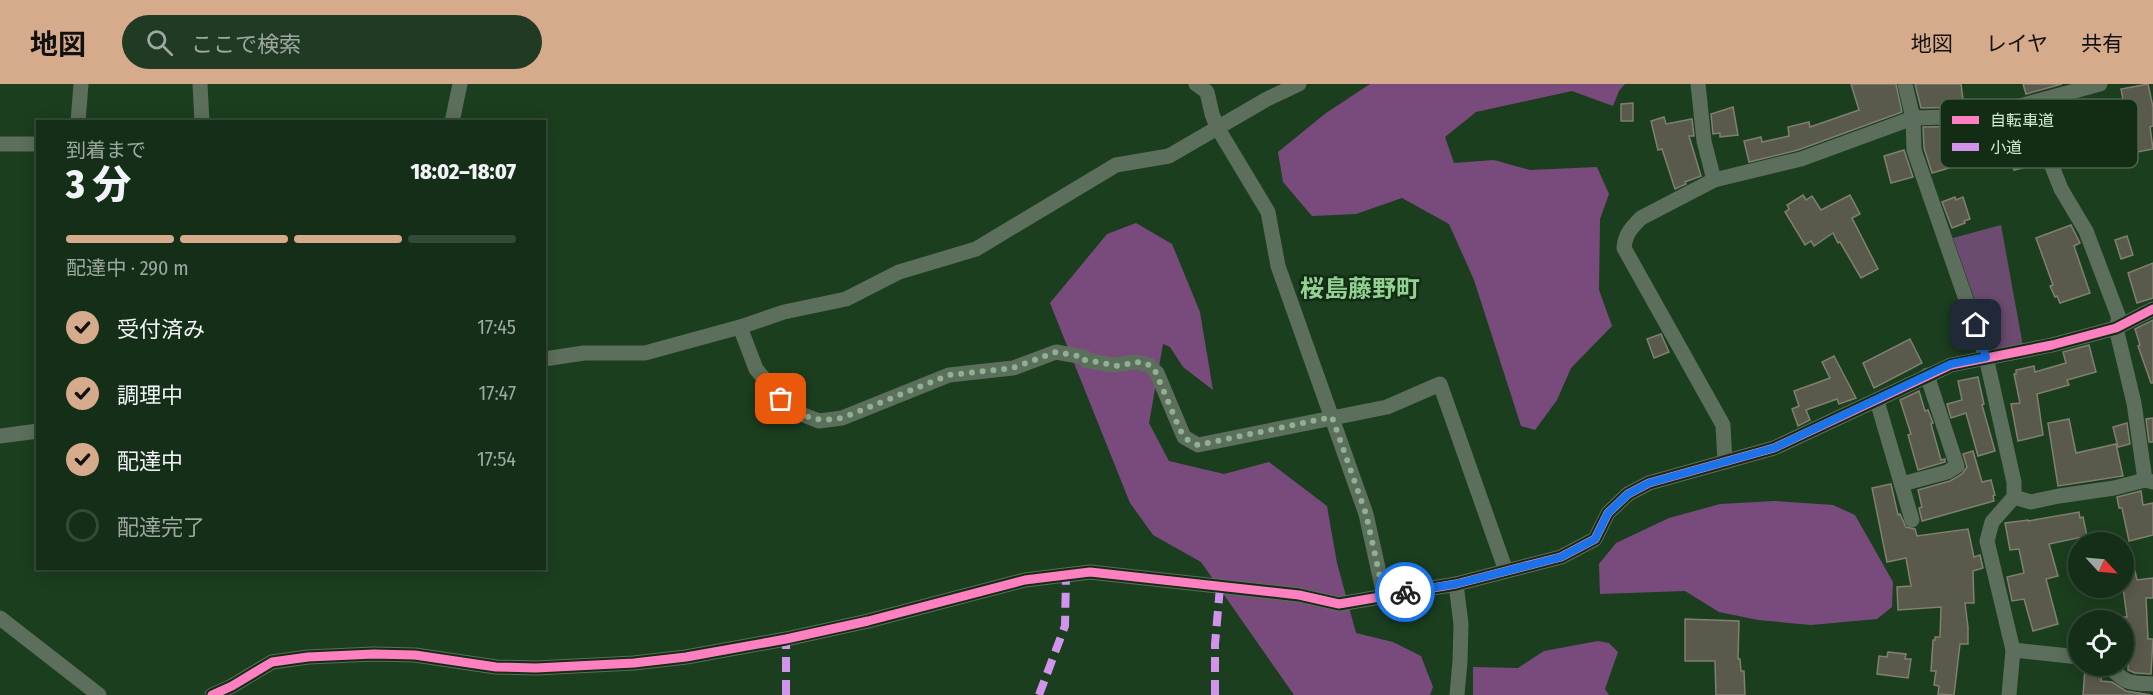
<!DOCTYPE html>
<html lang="ja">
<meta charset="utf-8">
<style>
body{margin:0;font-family:"Fira Sans Condensed","Noto Sans JP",sans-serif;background:#213a24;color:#f1f3f6;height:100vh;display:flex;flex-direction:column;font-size:22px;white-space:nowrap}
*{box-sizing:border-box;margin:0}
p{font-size:20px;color:#9da8a1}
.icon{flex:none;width:33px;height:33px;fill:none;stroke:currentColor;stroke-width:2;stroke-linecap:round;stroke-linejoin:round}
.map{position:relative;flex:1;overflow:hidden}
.sheet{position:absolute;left:36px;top:36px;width:510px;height:450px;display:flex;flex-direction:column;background:#142e17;border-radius:0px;box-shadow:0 3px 15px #0003,0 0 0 2px #334a36}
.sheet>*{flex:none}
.needle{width:39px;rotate:116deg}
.buttons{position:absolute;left:2068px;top:448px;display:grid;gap:12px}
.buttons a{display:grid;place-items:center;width:66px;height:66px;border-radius:50%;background:#142e17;box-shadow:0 3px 15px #0003,0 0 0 2px #334a36;font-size:30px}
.pin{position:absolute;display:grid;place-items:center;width:51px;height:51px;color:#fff;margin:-26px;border-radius:12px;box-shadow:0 3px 9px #0006}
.courier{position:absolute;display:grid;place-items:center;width:60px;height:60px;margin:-30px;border:4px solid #1a73e8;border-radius:50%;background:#fff;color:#222;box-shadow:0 2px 8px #0007}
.headline em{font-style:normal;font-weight:800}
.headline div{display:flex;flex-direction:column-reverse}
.headline{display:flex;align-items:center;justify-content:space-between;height:102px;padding:0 30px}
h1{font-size:39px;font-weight:800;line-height:45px}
.bar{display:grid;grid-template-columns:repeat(4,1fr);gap:9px 6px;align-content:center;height:72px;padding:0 30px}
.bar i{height:8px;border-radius:4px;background:#334a36}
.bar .current{background:#d6ab8b}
.bar p{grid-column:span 4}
ol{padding:0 30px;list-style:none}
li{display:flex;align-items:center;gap:18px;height:66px}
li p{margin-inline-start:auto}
li .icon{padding:6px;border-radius:50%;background:#d6ab8b;color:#111;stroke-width:4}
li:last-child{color:#9da8a1}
li i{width:33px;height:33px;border:3px solid #334a36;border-radius:50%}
header{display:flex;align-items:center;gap:36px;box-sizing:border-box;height:84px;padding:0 30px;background:#d6ab8b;color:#111}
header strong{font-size:28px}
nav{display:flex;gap:33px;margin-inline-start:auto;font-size:21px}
.search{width:420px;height:54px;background:#213a24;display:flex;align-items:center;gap:15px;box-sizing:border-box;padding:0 21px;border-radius:33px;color:#9da8a1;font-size:22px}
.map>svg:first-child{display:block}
.green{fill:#6b4b6f}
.forest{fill:#794b7d}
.building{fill:#5a5a4c;stroke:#807f70;stroke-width:1.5}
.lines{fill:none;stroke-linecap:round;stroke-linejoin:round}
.minor{stroke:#5c6e5c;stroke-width:15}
.quiet{stroke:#d193ec;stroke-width:8;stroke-dasharray:15 8;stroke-linecap:butt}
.cycleway-casing{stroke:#132c14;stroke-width:13}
.cycleway{stroke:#ff80c0;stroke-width:9}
.done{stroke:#8fb091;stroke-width:6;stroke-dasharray:0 10.8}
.route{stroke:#1a73e8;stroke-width:8}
.labels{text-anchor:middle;stroke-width:5;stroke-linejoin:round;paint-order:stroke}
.quarter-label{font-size:24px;font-weight:bold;fill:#94d294;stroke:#132c14}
.key{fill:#132c14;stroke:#4b664c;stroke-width:1.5}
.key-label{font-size:16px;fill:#ceedce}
</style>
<header>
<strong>地図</strong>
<div class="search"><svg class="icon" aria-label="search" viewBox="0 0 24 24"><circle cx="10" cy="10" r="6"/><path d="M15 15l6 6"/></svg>ここで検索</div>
<nav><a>地図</a><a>レイヤ</a><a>共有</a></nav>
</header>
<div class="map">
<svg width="2153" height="611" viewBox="0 0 2153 611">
<rect width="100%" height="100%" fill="#1b3e1f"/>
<path class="green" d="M2001,141l22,121 -30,6 -40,-114z"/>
<g class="forest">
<path d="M1370,0h255l-6,7 -6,15 -41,-15 -96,21 -31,25 9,26 40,-3 36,10 67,-3 12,27 -9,25 -1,71 13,36 -41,42 -14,32 -22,30 -14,-4 -47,-146 -25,-56 -47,-26 -46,16 -44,2 -29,-34 -5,-30 48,-39z"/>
<path d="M1136,139l36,21 28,68 13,78 -30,-23 -13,-20 -7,-3 -14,79 20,38 55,13 45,-12 58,44 10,57 19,70 37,9 28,14 12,31 -3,8h-136l-93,-133 -48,-27 -23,-32 -80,-200 57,-69z"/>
<path d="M1775,417l58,4 22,10 38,67 -1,25 -15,12 -66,6 -53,-5 -39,-8 -34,-21 -85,3 -1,-30 17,-21 53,-25 51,-14z"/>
<path d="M1598,557l11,2 9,9 -13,37 4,6h-136v-28l45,1 26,-17z"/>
</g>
<g class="building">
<path d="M1851,0h45l6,28 -104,38 -49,12 -5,-21 17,-4 1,5 27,-6 -1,-9 21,-5 1,5 49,-17z"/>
<path d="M1915,0h46l3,23 -43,1z"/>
<path d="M2023,0h39l-36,10z"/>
<path d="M2148,0l5,23v19l-3,1 3,22 -26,5 -5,-20 -10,3 -6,-23 19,-5 -4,-20z"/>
<path d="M1633,19v18h-12v-17z"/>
<path d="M1733,23l5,28 -18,2v-4l-7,1 -2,-20z"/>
<path d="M2023,31l8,25h2l6,24 -25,6 -7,-26 -8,2 -3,-10 -48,4 8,26 -24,7 -8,-25 -1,-21 56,-1 1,3z"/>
<path d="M1664,33l2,7 26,-5 2,17h-5l12,40 -16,6 1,2 -11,5 -13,-40 -4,1 -7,-29z"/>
<path d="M1904,66l9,27 -22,6 -7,-27z"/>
<path d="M1803,111l3,5 6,-4 9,14 29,-15 10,19 -8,4 26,51 -17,9 -21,-36 -2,1 -5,-10 -19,13 -3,-5 -6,4 -20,-33 4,-3 -2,-4z"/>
<path d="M1955,113l1,3 7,-3 7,22 -6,2 1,2 -13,5 -10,-26z"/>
<path d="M2071,141l9,18 -6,3 16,47 -30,10 -3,-7 -2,1 -5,-11 3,-1 -17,-47z"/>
<path d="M2127,152l6,19 -12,4 -6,-19z"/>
<path d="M2153,179v35l-16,5 -9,-30z"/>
<path d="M2153,236v63h-2l-13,-37 2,-1 -5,-16z"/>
<path d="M1661,250l8,18 -15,6 -7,-19z"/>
<path d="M1910,255l12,24 -48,25 -11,-25z"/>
<path d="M2089,261l7,27 -29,8 2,5 -32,9 6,41 -25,6 -7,-37 9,-1 -6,-29h2v-4l18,-4 1,6 31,-9 -3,-11z"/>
<path d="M1834,272l22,42 -17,6 -2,-5 -31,11 4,10 -12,6 -6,-17 7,-3 -5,-15 36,-13 -8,-16z"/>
<path d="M1978,293l6,27 -2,1 13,46 -17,5 -12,-43 -15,5 -4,-14 15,-4 -4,-19z"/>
<path d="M1919,307l6,20 3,-1 5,13 -2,1 10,36 4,-1v3l-27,8 -10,-35 3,-1 -11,-34z"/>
<path d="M2153,334v24h-4l-3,-23z"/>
<path d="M2069,335l7,34 40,-9 7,32 -65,10 -10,-63z"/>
<path d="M2127,339l3,21 -12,3 -5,-20z"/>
<path d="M1973,367l9,31 9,-2 4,15 -2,1 1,5 -72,20 -3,-13 3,-1 -4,-17 32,-9 12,-7 5,-7 -4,-13z"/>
<path d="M1891,400l7,31 2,-1 6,13 9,2 2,7 51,-7 6,28 6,-2 3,13 -10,3 1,32h-9l3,24v17h-8l-6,51 -16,-1 1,-8 -5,-1 2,-14h-5l2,-31h2v-3h5l1,-30 -43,3 -1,-23 14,-1 -5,-28 -19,4 -15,-74z"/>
<path d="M2141,407l2,14 10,-2v32l-24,6 -7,-33h-3l-2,-11z"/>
<path d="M2079,428l1,6 3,-1 4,19 -38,8 9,32 -12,3 12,45 -25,7 -9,-32 -12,2 -5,-24 17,-4 -5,-24 -9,1 -5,-27 23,-3v1z"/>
<path d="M2135,487l2,9 16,-2v20h-7l2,41h5l-2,35 -16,-1 -7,-3v-34l-4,1v-20h3l-4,-29 1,-16z"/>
<path d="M1685,535l54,2 -1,38h2l1,12h3l1,24h-29l-1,-34h-30z"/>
<path d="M1888,568l18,2 -1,5h6l-3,19 -31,-4 2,-18 8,1z"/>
<path d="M2085,584l15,1 2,4 -1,8 11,1 14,9 25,4h-68z"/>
</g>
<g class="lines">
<g class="minor">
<path d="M200,0l2,38"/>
<path d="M1196,0l11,8 5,22 5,13 51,85 10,54 88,248 18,81"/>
<path d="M1698,0l6,57 10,39"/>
<path d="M1905,0l8,34 1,32 72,207 28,125v15l-22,25 -5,19 26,109 -4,45"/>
<path d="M2034,18l14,54 13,33 25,42 33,87 -3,10 18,75 11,77"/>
<path d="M78,38l3,-38"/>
<path d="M452,38l8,-38"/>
<path d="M0,60h38"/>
<path d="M740,243l16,42 20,24 25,21 18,7 23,-3 107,-43 64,-7 43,-16 28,5 1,3 28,5 23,-3 13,3 8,8 27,64 14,8 189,-38 53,-23 66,187"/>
<path d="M544,275l40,-6h61l95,-26 44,-15 62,-13 53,-27 77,-23 140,-84 53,-9 98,-57 32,-15"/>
<path d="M1877,317l35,119"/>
<path d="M0,352l38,-5"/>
<path d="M1725,378l-2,-37 -99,-177c1,-14 8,-21 17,-30l73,-38 87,-21 112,-41 70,-2 117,-32"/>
<path d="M1902,400l45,-12 10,-6 -30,-91"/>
<path d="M2014,413l17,5 28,-6 55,-8 31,-8 8,2"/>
<path d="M1456,500l5,40 -1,37 -3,34"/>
<path d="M0,534l99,77"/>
<path d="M2013,566l66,7"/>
<path d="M2109,582c17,18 20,17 44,18"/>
<path d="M212,611l20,-9 40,-24 36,-5 66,-3 41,1 81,12 40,1 98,-5 52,-6 100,-18 82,-18 157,-41 65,-8 209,23 40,9 117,-20 105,-27 34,-18 13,-26 20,-19 21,-11 125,-35 177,-83 101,-20 64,-17 37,-19"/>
</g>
<g class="quiet">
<path d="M786,611v-56"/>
<path d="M1039,611l26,-69 1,-51"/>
<path d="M1215,611v-51l5,-57"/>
</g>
<defs>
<path id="cycleway" d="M212,611l20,-9 40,-24 36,-5 66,-3 41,1 81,12 40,1 98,-5 52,-6 100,-18 82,-18 157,-41 65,-8 209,23 40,9 117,-20 105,-27 34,-18 13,-26 20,-19 21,-11 125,-35 177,-83 101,-20 64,-17 37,-19"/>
</defs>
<use href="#cycleway" class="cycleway-casing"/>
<use href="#cycleway" class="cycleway"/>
</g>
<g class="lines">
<path class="done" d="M781,315c22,18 33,24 61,19l107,-43 64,-7 43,-16 28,5 1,3 34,6 18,-4 8,1 9,5 26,62 6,9 12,6 134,-28 34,97 18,81 21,-3"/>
<path class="route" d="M1405,508l51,-8 105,-27 34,-18 13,-26 20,-19 21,-11 125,-35 166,-79 11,-5 35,-7 -10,-32"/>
</g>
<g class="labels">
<g class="quarter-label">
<text x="1360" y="213">桜島藤野町</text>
</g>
</g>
<rect x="1940" y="15" width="198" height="69" rx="9" class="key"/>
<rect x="1952" y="32" width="27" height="8" fill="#ff80c0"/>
<rect x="1952" y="59" width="27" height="8" fill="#d193ec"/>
<g class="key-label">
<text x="1990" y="42">自転車道</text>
<text x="1990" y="69">小道</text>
</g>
</svg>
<div class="buttons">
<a><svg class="needle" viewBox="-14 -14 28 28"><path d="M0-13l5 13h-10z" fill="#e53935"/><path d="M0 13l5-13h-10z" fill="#9da8a1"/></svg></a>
<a><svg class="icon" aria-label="locate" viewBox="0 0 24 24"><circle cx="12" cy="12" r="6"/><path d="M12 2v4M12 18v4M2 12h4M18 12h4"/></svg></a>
</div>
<div class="pin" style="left:781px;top:315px;background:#ea580c"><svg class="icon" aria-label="bag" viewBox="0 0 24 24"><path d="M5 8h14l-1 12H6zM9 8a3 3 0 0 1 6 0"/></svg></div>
<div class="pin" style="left:1976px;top:241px;background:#1f2937"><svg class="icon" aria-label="home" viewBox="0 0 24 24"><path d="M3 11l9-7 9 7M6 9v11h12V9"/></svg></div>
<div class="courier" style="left:1405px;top:508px"><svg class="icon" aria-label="bike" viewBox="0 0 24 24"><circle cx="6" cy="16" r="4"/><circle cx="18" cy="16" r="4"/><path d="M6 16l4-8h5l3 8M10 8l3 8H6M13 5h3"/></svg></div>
<section class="sheet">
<div class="headline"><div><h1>3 分</h1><p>到着まで</p></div><em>18:02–18:07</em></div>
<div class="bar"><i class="current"></i><i class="current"></i><i class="current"></i><i></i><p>配達中 · 290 m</p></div>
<ol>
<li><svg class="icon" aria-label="check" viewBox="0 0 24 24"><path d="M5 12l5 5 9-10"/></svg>受付済み<p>17:45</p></li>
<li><svg class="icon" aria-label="check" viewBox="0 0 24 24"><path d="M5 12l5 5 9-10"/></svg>調理中<p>17:47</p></li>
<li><svg class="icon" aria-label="check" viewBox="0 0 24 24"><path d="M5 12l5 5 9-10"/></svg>配達中<p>17:54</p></li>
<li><i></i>配達完了</li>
</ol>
</section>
</div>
